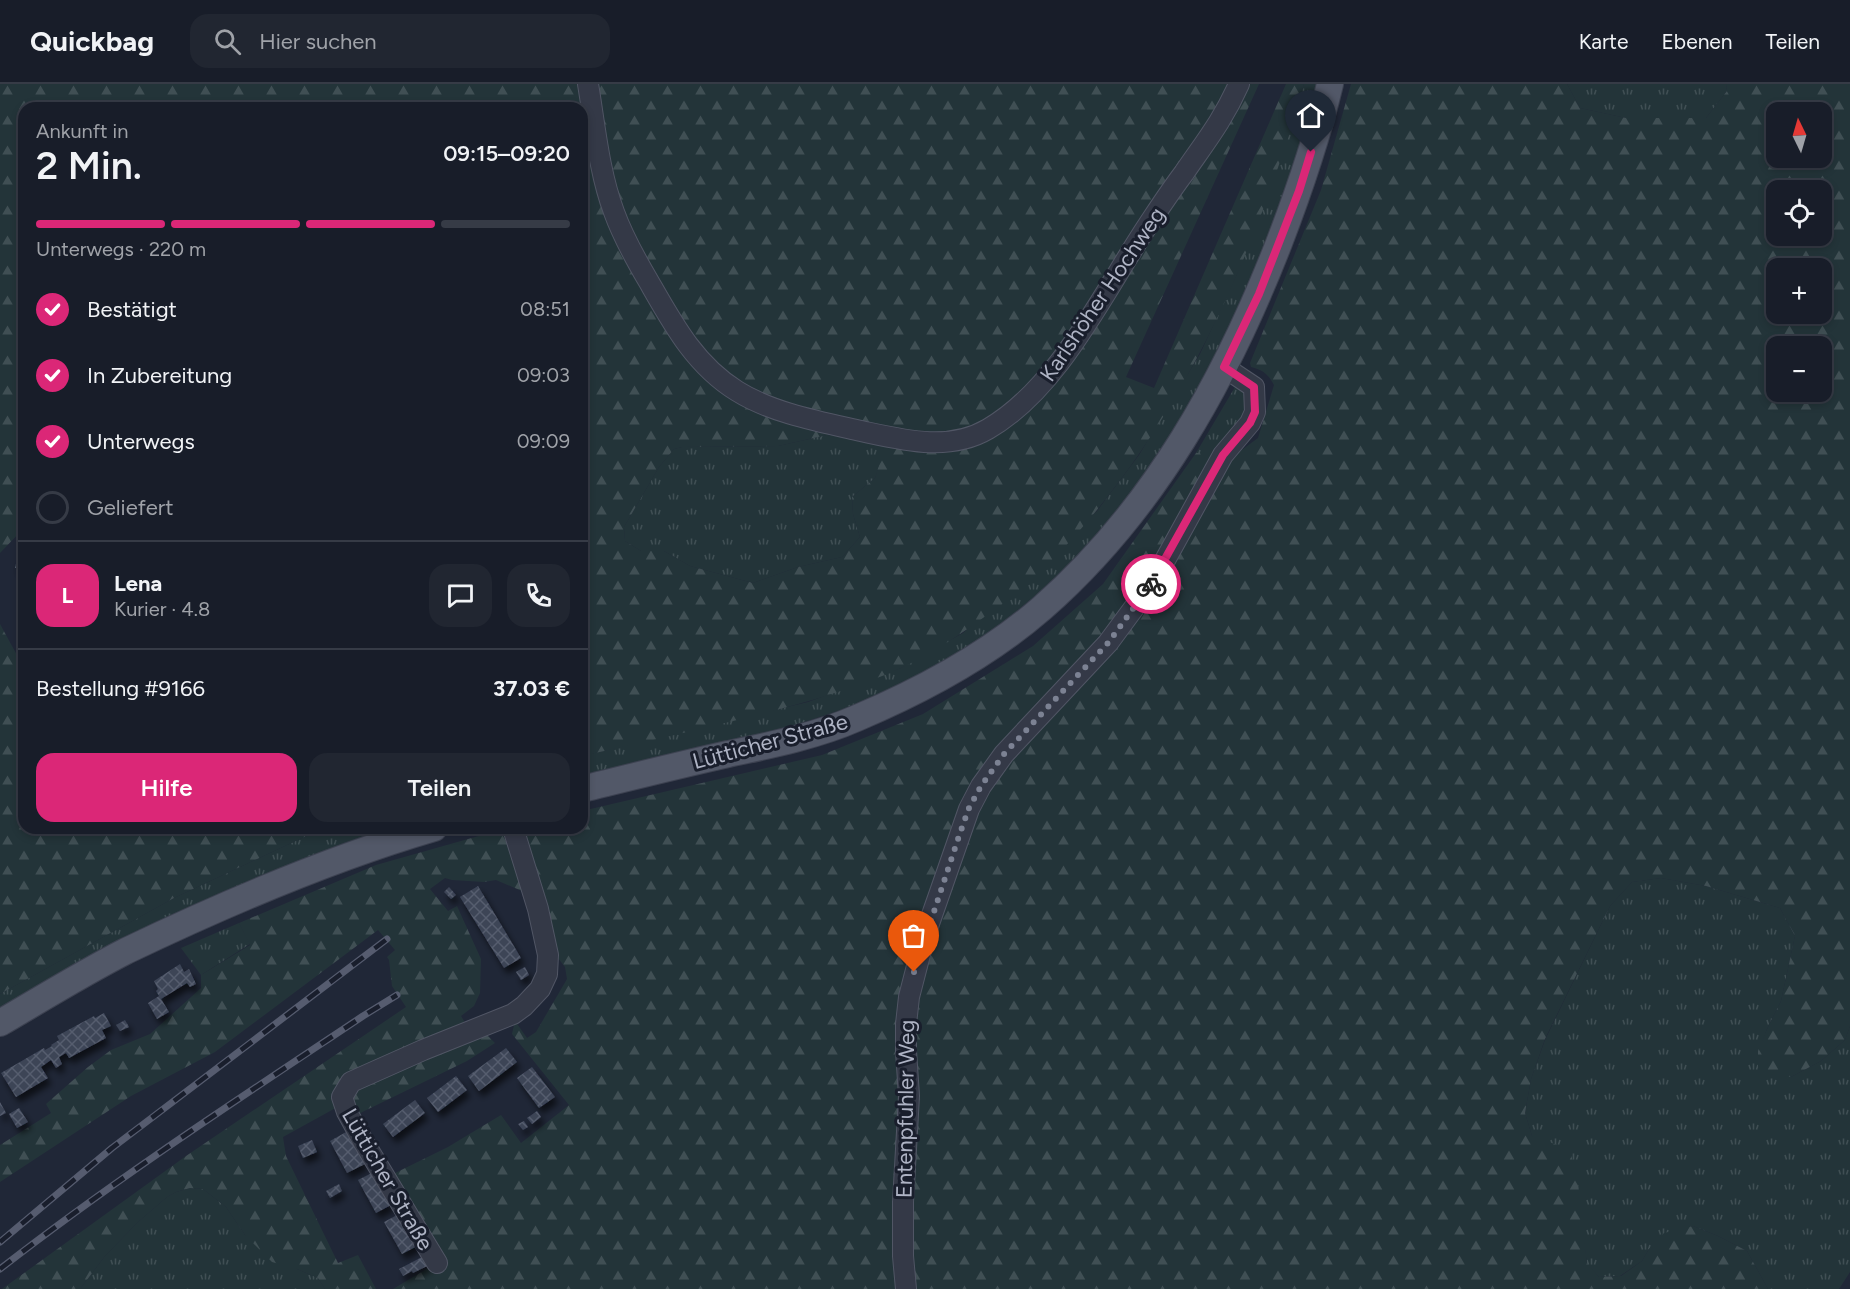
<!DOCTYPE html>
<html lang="de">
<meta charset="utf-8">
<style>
body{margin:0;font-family:Figtree,sans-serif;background:#212631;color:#f1f3f6;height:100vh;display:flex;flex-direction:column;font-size:22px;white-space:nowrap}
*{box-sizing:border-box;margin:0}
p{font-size:20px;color:#9fa2a8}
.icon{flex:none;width:33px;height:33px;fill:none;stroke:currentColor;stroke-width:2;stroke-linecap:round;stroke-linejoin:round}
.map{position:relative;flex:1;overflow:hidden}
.side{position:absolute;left:18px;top:18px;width:570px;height:732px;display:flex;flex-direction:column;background:#181d29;border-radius:18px;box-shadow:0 3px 9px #0003,0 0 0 2px #363b46}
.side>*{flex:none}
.needle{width:39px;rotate:355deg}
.buttons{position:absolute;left:1766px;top:18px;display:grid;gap:12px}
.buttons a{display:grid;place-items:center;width:66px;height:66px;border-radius:12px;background:#181d29;box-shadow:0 3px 9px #0003,0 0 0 2px #363b46;font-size:30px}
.pin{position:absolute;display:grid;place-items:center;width:51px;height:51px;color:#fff;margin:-62px -26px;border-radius:50% 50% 50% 0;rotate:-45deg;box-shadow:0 0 6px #0007}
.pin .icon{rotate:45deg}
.courier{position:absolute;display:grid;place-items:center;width:60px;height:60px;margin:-30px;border:4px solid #db2777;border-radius:50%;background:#fff;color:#222;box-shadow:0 2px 8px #0007}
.headline em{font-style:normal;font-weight:600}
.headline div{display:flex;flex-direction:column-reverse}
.headline{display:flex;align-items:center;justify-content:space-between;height:102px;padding:0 18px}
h1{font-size:39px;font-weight:600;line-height:45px}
.bar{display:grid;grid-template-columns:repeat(4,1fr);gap:9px 6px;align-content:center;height:72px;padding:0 18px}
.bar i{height:8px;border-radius:4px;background:#363b46}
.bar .selected{background:#db2777}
.bar p{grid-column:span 4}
.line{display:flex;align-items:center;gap:15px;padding:0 18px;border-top:2px solid #363b46}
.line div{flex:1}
.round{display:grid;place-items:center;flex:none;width:63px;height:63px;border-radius:18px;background:#212631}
ol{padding:0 18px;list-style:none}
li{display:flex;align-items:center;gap:18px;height:66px}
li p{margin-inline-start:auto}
li .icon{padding:6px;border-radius:50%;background:#db2777;color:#fff;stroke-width:4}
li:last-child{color:#9fa2a8}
li i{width:33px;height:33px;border:3px solid #363b46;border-radius:50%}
.cta{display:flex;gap:12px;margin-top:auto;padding:12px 18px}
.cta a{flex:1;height:69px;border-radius:18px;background:#db2777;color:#fff;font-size:24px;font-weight:600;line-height:69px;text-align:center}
.cta a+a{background:#212631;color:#f1f3f6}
header{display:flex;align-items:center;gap:36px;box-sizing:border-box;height:84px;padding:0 30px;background:#181d29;border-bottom:2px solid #363b46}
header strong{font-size:28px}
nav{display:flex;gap:33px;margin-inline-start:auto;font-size:21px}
.search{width:420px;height:54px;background:#212631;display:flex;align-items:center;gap:15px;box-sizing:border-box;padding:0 21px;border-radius:18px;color:#9fa2a8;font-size:22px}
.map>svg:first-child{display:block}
.grass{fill:url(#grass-tufts)}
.forest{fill:url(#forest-firs);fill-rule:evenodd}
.building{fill:url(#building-cross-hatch);filter:url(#shadow)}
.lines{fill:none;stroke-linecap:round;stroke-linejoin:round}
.minor-casing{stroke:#515665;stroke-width:22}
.major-casing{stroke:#3d4251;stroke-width:28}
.minor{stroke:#343947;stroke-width:20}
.major{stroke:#525868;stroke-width:26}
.rail-casing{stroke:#565c6f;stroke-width:7}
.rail{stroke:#191e2c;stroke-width:4.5;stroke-dasharray:14;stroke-linecap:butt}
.done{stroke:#7c8293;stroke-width:6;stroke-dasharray:0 10.8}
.route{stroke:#db2777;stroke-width:8}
.labels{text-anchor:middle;stroke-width:6;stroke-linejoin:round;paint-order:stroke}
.street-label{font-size:22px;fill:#aeb3c4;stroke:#191e2c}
</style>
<header>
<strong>Quickbag</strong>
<div class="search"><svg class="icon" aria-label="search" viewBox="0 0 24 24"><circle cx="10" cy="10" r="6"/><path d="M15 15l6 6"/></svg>Hier suchen</div>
<nav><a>Karte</a><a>Ebenen</a><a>Teilen</a></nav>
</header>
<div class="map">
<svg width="1850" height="1205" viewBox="0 0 1850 1205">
<defs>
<pattern id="grass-tufts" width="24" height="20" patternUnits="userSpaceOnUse" patternTransform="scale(1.5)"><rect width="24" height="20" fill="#233439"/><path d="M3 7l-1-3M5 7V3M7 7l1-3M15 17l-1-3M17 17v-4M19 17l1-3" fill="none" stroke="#404f54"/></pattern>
<pattern id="forest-firs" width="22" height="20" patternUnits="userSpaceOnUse" patternTransform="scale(1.5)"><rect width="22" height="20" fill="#233439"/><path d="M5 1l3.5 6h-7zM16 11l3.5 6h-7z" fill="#404f54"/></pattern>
<pattern id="building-cross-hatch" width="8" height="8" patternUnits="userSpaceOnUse" patternTransform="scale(1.5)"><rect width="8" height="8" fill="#3c4457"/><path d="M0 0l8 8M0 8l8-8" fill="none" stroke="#565d6e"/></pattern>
<filter id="shadow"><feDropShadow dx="3.5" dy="6" stdDeviation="3" flood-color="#0009"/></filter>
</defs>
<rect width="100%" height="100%" fill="#202737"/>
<g class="grass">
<path d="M1304,0h13c-23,95 -59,188 -104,275 -29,56 -62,112 -103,161 -63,74 -143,138 -233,176 -94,39 -196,56 -295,79v-19l226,-54 93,-34 62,-35 134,-122 42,-56 61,-101 37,-80 35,-92z"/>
<path d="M1567,0h159l1,7 -21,27h-80l-46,-10z"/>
<path d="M1235,303l8,2 6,12 -3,16 -14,12 -17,19 -11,6 -8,-1z"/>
<path d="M827,351l29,4 29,10 -10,29 -23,19 1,17 7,23 -18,20 -44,10 -45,16 -63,-17 -26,-15h-23l-16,-10 -1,-14 35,-60 15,-18 8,-2 96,-1z"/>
<path d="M330,744h59l-45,15 -90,36 -96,42 -158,86v-13l174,-96 130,-61z"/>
<path d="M1661,794l45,8 74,22 15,28 -14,65 -14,28 -8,22 32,26 30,-16 24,-21 5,-14v246l-11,17h-71l-21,-38 -29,-15 -25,-10 -44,23 -7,12 -22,15 -21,1 -12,-13 -7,-52 -48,-76 -7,-23 6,-34 14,-39 65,-134 22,-24z"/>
<path d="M239,839l11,21 -49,31 -20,-27z"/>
<path d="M190,1104l13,1 23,18 19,28 52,34 21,9 7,11h-245l25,-33 33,-34 29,-25 9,-5z"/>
</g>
<g class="forest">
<path d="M0,0h1259l-133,293 28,11 132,-304h18c-53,186 -137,374 -283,506 -10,9 -23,17 -34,25 -26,19 -57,40 -86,53 -54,24 -111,39 -168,53 -50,12 -101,24 -151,35v-648h-558v420l-24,25zM827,351l29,4 28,10 -9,29 -23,19 1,17 7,23 -18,20 -44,10 -45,16 -63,-17 -26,-15h-23l-16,-10 -1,-14 35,-60 15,-18 8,-2 96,-1z"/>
<path d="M1351,0h216l13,24 46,10h80l21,-27 -1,-7h124v942l-5,14 -24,21 -30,16 -33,-7v-19l9,-22 14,-28 14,-65 -15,-28 -74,-22 -45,-8 -29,4 -22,24 -65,133 -14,40 -6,34 7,23 37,13 8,25 10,89 12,14 22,-1 21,-15 7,-12 15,-16 29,-7 25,10 29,15 21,38h-1375l47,-28 -51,-85 59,-29 53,-32 20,28 48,-38 -57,-71 3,-13 12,17 9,-6 31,-53 -2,-12 -11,-14 -15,-69 -17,7 -26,-11 -12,2 -32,-2 -7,-2 -15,11 18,22 9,-5 24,53 -1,34 -6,13 -13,10 8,13 14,2 12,12 -28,18 -119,58 -7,-14 -58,32 3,19 52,107 20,-8 18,34h-51l-7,-11 -21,-9 -25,-7 -27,-27 -19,-28 -23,-18 -13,-1 -14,4 -9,5 -29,25 -33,34 -25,33h-78l184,-133 220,-149 -14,-21 -3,-26 -2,-3 8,-7 -17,-20 -163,122 -84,44 -131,86v-37l51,-32 -5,-9 42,-37 23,-17 39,-16 51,-46v-13l49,-30 -11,-22 137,-58 131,-37h75v-17l240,-56 101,-41 110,-68 70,-62 93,-131h8l11,-5 24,4 19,-14 16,-53c-6,-11 -11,-15 -23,-18l-1,-4 71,-173zM1776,28h45v46h-45zM1776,106h45v46h-45zM1776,184h45v46h-45zM1776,262h45v46h-45z"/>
<path d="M0,540l24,44v160h306l-26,9 -130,61 -174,96z"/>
</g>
<g class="building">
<path d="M24,469v15h-9l3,-14z"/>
<path d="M478,802l43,72 -17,10 -44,-71z"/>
<path d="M449,803l7,8 -5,4 -7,-7z"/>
<path d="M180,880l4,8 5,-3 7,15 -6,3 -3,-4 -26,16 8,13 -12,7 -9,-16 11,-7 -3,-5 2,-2 -4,-8z"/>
<path d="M525,883l4,8 -8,5 -5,-8z"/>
<path d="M104,929l7,13 -9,4 4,8 -37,20 -3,-5 -7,4 3,7 -6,4 -5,-8 -10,7 7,11 -32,19 -15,-24 43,-25 1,2 7,-4 -1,-1 8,-5 -2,-4 37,-20 1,2z"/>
<path d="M125,936l4,7 -9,4 -4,-6z"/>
<path d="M506,964l11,14 -38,29 -11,-15z"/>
<path d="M532,983l23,30 -16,11 -22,-30z"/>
<path d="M456,992l11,14 -29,22 -11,-14z"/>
<path d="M415,1016l10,13 -32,24 -10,-13z"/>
<path d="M0,1018l6,11 -6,3z"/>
<path d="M19,1024l9,14 -11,6 -8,-14z"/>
<path d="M537,1027l4,6 -9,7 -5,-6z"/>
<path d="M524,1037l4,6 -5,3 -5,-6z"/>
<path d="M348,1047l17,33 -18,9 -17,-32z"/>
<path d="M312,1056l5,12 -14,6 -5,-12z"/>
<path d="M374,1088l17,33 -15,8 -18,-33z"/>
<path d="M339,1100l3,7 -12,7 -4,-7z"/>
<path d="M401,1129l18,32 -17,9 -18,-32z"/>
<path d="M424,1172l5,9 -16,8 -1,-2 -9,5 -4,-7z"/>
</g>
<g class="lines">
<defs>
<g id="minor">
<path d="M588,0c7,42 11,88 26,128 9,25 22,48 35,70 24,42 46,83 88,109 35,22 84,31 124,40 42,9 88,21 127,-2 71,-41 116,-138 160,-204 12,-18 23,-35 36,-52 22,-32 39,-53 55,-89"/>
<path d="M437,1179l-74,-122 -16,-29 -5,-15 9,-15 72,-32 90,-36 11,-8 16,-17 7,-15 1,-19 -10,-46 -25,-81"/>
<path d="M906,1205l-3,-33v-54l6,-106 -3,-45v-27l3,-27 16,-62 44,-126 12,-23 23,-32 104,-111 45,-61 70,-127 27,-32 5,-11 -1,-25 -30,-20"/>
</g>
<g id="major">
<path d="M582,705c49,-12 97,-24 146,-35 43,-9 88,-18 129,-36 66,-28 131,-63 185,-110 112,-98 184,-229 237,-365 20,-52 38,-105 51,-159"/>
<path d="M0,939c41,-24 83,-50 126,-72 100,-48 202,-92 308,-123"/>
</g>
</defs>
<use href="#minor" class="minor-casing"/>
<use href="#major" class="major-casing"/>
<use href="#minor" class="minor"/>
<use href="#major" class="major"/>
<defs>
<g id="rail">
<path d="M0,1158l112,-94 275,-209"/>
<path d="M0,1185c117,-91 240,-171 363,-253l34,-21"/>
</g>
</defs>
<use href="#rail" class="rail-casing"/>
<use href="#rail" class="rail"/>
</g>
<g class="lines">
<path class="done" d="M914,888l45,-136 10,-28 12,-22 23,-32 104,-111 43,-59"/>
<path class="route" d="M1151,500l72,-129 27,-32 5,-11 -1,-25 -30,-20 35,-73 40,-103 12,-39"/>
</g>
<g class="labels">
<g class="street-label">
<text transform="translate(1102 210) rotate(-56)" y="8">Karlshöher Hochweg</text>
<text transform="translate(770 657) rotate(-15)" y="8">Lütticher Straße</text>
<text transform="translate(905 1025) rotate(-89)" y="8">Entenpfuhler Weg</text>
<text transform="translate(388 1095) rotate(60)" y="8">Lütticher Straße</text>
</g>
</g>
</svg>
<div class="buttons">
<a><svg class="needle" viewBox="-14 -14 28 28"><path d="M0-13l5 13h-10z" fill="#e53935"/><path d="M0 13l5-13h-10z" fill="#9fa2a8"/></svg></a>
<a><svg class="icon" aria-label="locate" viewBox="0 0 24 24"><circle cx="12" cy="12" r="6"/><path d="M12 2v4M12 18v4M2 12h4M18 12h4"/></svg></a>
<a>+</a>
<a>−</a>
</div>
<div class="pin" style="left:914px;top:888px;background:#ea580c"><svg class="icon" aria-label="bag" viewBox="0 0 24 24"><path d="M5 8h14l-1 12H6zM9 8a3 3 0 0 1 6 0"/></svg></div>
<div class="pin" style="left:1311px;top:68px;background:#1f2937"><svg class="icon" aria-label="home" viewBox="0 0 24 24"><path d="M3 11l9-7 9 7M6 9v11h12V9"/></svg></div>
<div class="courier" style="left:1151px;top:500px"><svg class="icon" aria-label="bike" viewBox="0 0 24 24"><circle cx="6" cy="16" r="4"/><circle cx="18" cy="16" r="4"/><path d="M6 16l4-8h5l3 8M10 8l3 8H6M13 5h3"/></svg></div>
<section class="side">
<div class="headline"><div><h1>2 Min.</h1><p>Ankunft in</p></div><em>09:15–09:20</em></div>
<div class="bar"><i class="selected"></i><i class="selected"></i><i class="selected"></i><i></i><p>Unterwegs · 220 m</p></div>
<ol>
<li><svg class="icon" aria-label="check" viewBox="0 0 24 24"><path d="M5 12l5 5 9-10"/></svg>Bestätigt<p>08:51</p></li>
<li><svg class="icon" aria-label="check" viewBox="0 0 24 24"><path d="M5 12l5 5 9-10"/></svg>In Zubereitung<p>09:03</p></li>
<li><svg class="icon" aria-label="check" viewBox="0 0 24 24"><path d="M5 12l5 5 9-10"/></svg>Unterwegs<p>09:09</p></li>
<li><i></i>Geliefert</li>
</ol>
<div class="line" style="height:108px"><b class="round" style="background:#db2777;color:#fff">L</b><div><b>Lena</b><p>Kurier · 4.8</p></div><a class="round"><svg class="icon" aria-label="chat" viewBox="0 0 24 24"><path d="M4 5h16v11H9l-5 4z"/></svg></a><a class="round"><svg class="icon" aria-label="phone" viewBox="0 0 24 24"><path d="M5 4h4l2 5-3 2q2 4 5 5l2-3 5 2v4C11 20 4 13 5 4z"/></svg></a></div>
<div class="line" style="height:78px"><div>Bestellung #9166</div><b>37.03 €</b></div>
<div class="cta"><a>Hilfe</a><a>Teilen</a></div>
</section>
</div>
